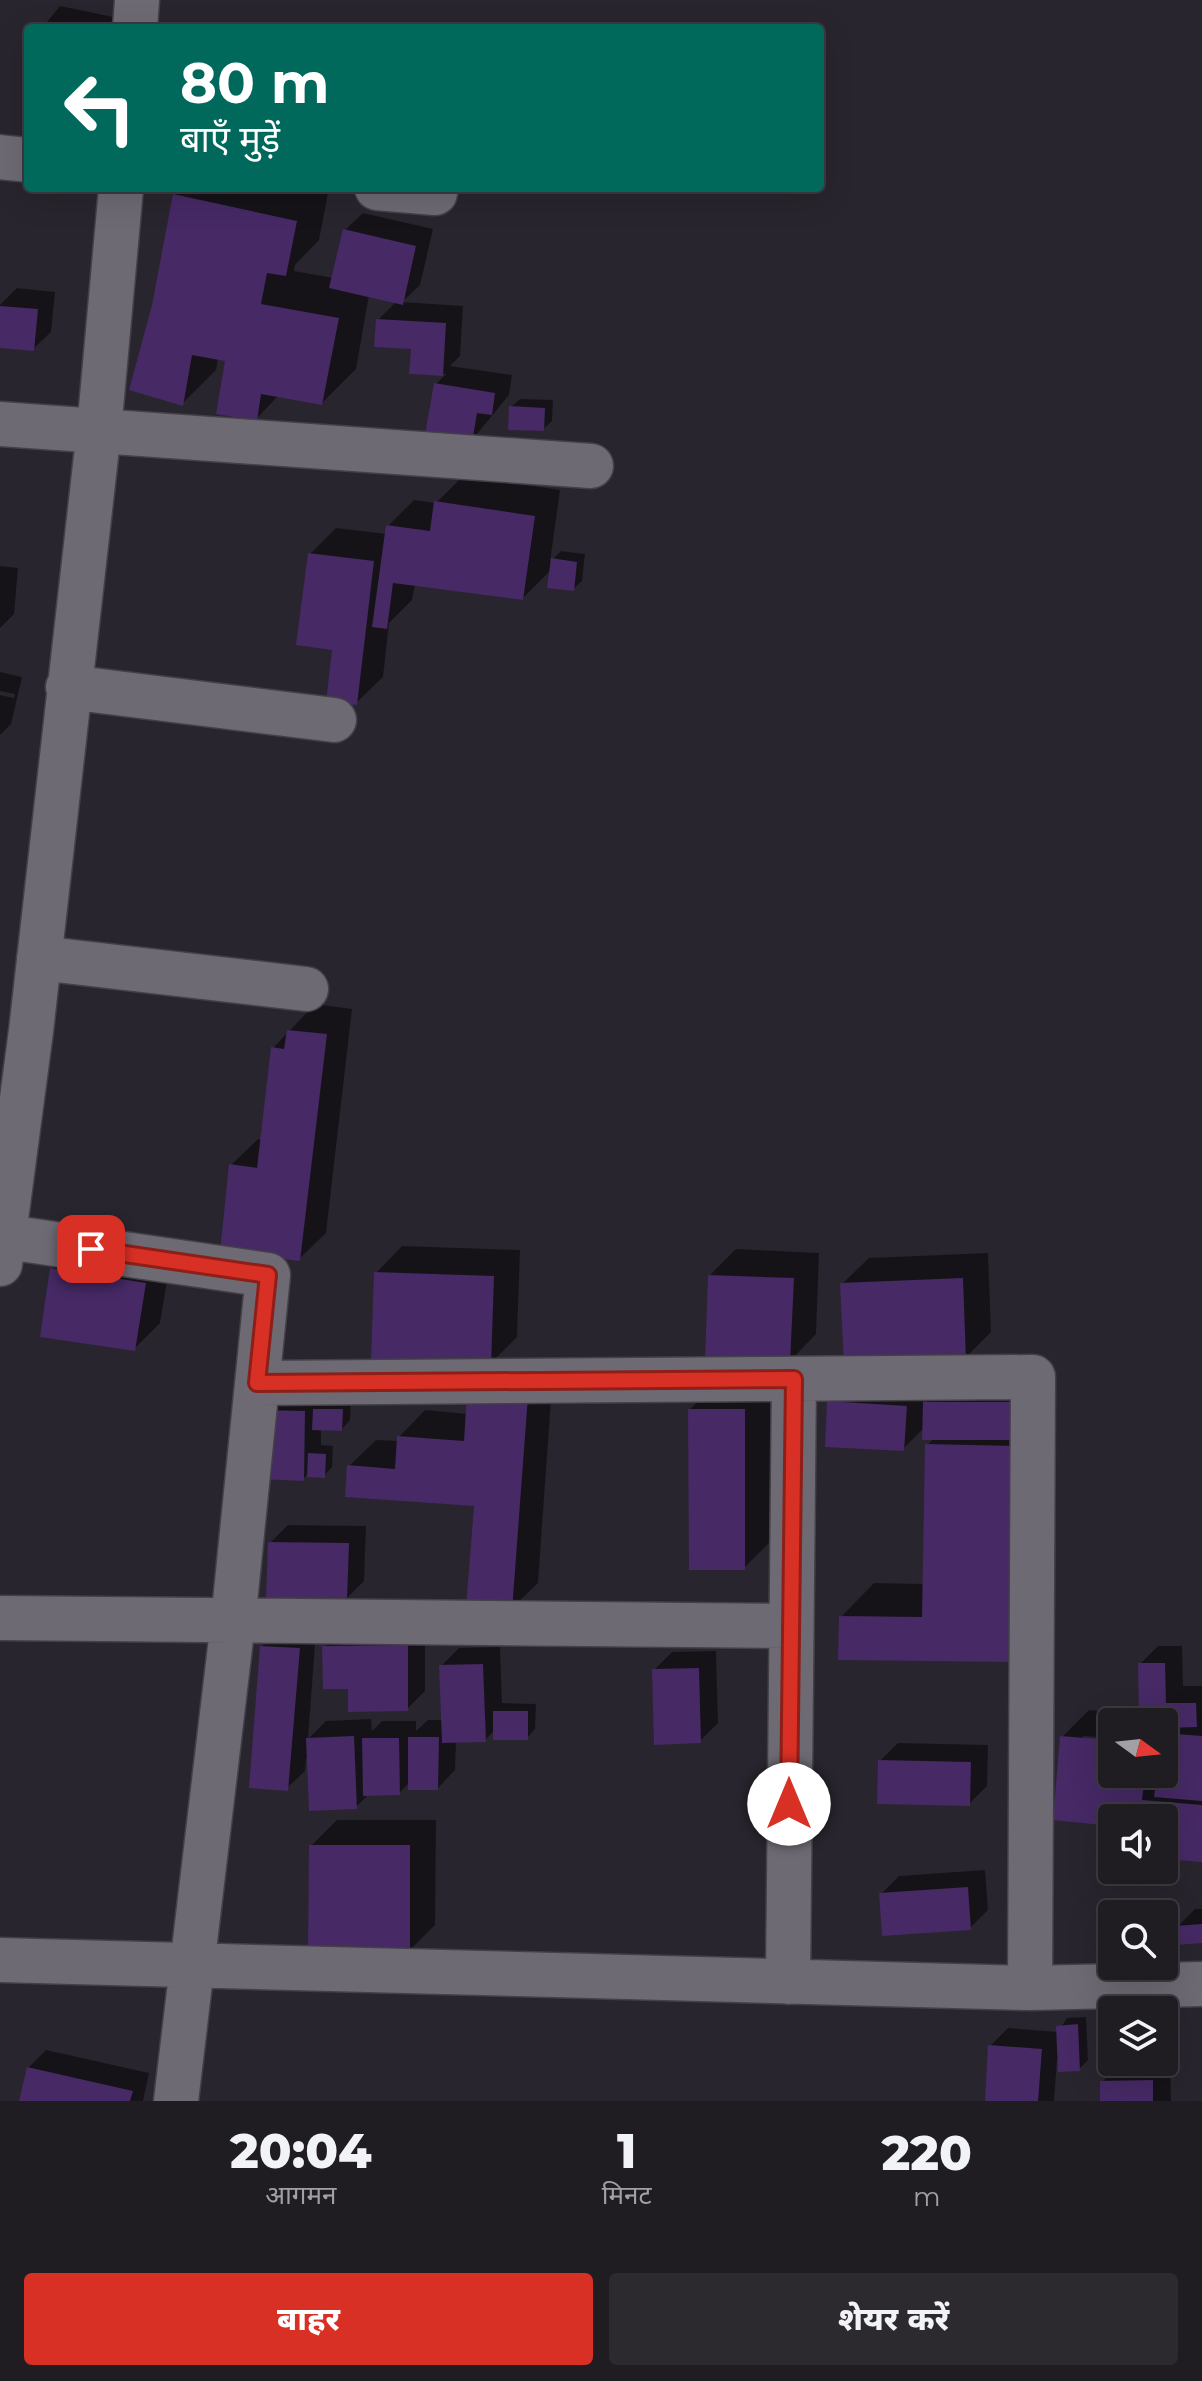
<!DOCTYPE html>
<html lang="hi">
<meta charset="utf-8">
<style>
:root{--surface:#1f1c22;--page:#2c292f;--text:#f1f3f6;--muted:#a1a1a5;--line:#3c3a40;--accent:#d93025}
body{margin:0;font-family:Montserrat,"Noto Sans Devanagari",sans-serif;background:var(--page);color:var(--text);height:100vh;display:flex;flex-direction:column;font-size:30px;white-space:nowrap}
*{box-sizing:border-box;margin:0}
p{font-size:26px;color:var(--muted)}
.icon{flex:none;width:44px;height:44px;fill:none;stroke:currentColor;stroke-width:2;stroke-linecap:round;stroke-linejoin:round}
.map{position:relative;height:2101px;overflow:hidden}
.details{display:flex;flex-direction:column;background:var(--surface);flex:1}
.details>*{flex:none}
.banner{position:absolute;left:24px;top:24px;width:800px;height:168px;border-radius:8px;box-shadow:0 8px 32px #0002,0 0 0 2px var(--line);background:#00695c;color:#fff;overflow:hidden}
.needle{width:52px;rotate:105deg}
.buttons{position:absolute;left:1098px;top:1708px;display:grid;gap:16px}
.buttons a{display:grid;place-items:center;width:80px;height:80px;border-radius:8px;background:var(--surface);box-shadow:0 8px 32px #0002,0 0 0 2px var(--line);font-size:40px}
.pin{position:absolute;display:grid;place-items:center;width:68px;height:68px;color:#fff;margin:-34px;border-radius:16px;box-shadow:0 4px 12px #0006}
.me{position:absolute;width:88px;margin:-44px;rotate:0deg;stroke-linejoin:round;filter:drop-shadow(0 0 6px #0008)}
.turn{display:flex;align-items:center;gap:28px;height:168px;padding:0 24px;font-size:36px}
.turn .icon{width:104px;height:104px;stroke-width:2.5}
.turn b{display:block;font-size:56px;line-height:68px}
.eta{display:flex;justify-content:space-evenly;align-items:center;height:136px;text-align:center}
.eta b{font-size:48px;font-weight:800;line-height:56px}
.primary-button{display:flex;gap:16px;margin-top:auto;padding:16px 24px}
.primary-button a{flex:1;height:92px;border-radius:8px;background:var(--accent);color:#fff;font-size:32px;font-weight:800;line-height:92px;text-align:center}
.primary-button a+a{background:var(--page);color:var(--text)}
.map>svg:first-child{display:block}
</style>
<div class="map">
<svg width="1202" height="2101" viewBox="0 0 1202 2101">
<rect width="100%" height="100%" fill="#29252e"/>
<path fill="#0007" fill-rule="evenodd" d="M60,6L128,20L127,28H42Z
M182,188H329L319,240L295,265L294,271L334,278L345,230L363,213L433,229L420,285L402,302L463,306L460,356L450,366L512,375L509,395L472,440L436,384L446,374L412,372L413,348L378,320L396,302L369,295L356,369L322,403L279,395L256,419L228,360L218,358L216,370L182,404L154,305L174,195Z
M17,288L55,292L51,332L33,349L0,346V305Z
M520,399L553,400L552,421L543,429L511,407Z
M463,476L560,490L550,562L561,551L585,554L582,581L573,589L552,569L523,598L415,584L412,600L389,623L383,677L356,703L335,648L310,554L336,528L387,534L388,526L414,500L436,503Z
M0,566L18,568L14,614L0,628Z
M0,672L22,677L11,724L0,735V695L14,698L15,694L0,691Z
M315,1004L352,1009L326,1233L299,1259L231,1165L258,1139L262,1140L273,1048Z
M79,1243L171,1257L160,1323L134,1349L52,1269Z
M402,1246L520,1250L517,1337L490,1364L376,1273Z
M736,1249L819,1253L816,1334L790,1361L710,1275Z
M988,1253L991,1332L965,1358L842,1284L869,1258Z
M553,1371L538,1583L511,1609L476,1504L349,1466L376,1440L398,1441L399,1437L425,1410L468,1414Z
M717,1383H770L771,1541L744,1568L690,1409Z
M847,1384L924,1389L923,1405L942,1385H1027L1048,1626L841,1617L874,1583L925,1584L927,1445L934,1438L924,1428L903,1449L829,1402Z
M280,1393L351,1401L350,1420L342,1429L321,1428V1445L333,1446L332,1467L324,1476L307,1475L303,1479L262,1411Z
M288,1525L366,1526L364,1581L346,1599L270,1543Z
M425,1628V1691L407,1709L351,1687L324,1647L342,1629Z
M280,1629L316,1631L308,1739L326,1721L371,1719L372,1731L382,1721H416V1731L428,1720H443L441,1666L459,1648L500,1647L502,1703L536,1704L535,1729L527,1738L495,1730L485,1740L456,1741L455,1770L438,1788L410,1782L399,1793L369,1794L356,1807L306,1758L305,1771L287,1788L262,1646Z
M1158,1646H1182L1183,1686H1202V1860L1164,1857V1818H1112V1824L1062,1737L1089,1710L1141,1715L1140,1664ZM1112,1722H1164V1774H1112V1742L1083,1740V1736L1112,1738Z
M716,1651L718,1723L700,1741L654,1670L672,1652Z
M898,1743L988,1745L987,1786L969,1804L880,1761Z
M337,1820H436L435,1925L409,1951L311,1846Z
M985,1870L988,1910L970,1928L881,1894L899,1876Z
M1195,1909H1202V1941L1177,1927Z
M1086,2017L1088,2060L1079,2069L1057,2060L1054,2101H987L990,2046L1008,2028L1058,2032L1067,2018Z
M46,2050L149,2073L143,2101H21L28,2068Z
M1170,2063L1171,2101H1102V2082L1120,2064Z"/>
<path fill="#462965" d="M173,194L297,221L286,276L267,273L261,304L339,318L322,405L261,394L257,421L216,414L225,361L192,355L183,406L129,390L152,305Z
M343,229L416,246L403,305L329,288Z
M0,306L38,309L34,351L0,348Z
M376,319L446,323L443,376L409,374L411,349L374,347Z
M434,383L495,393L492,415L477,413L472,443L425,435Z
M509,406L545,408L544,431L508,430Z
M434,501L535,516L523,600L393,583L387,629L372,627L386,525L430,531Z
M308,553L374,561L357,705L326,702L332,650L296,645Z
M551,558L577,562L574,591L547,588Z
M287,1030L327,1034L300,1261L220,1252L229,1164L257,1168L271,1047L284,1049Z
M50,1268L146,1283L135,1351L40,1337Z
M374,1272L494,1276L491,1366L371,1361Z
M708,1275L794,1278L790,1363L705,1360Z
M963,1278L966,1360L844,1365L840,1283Z
M467,1393L528,1396L512,1611L466,1608L474,1506L345,1497L347,1465L395,1469L397,1436L464,1441Z
M827,1401L907,1406L904,1451L825,1447Z
M923,1402H1010V1440H922Z
M313,1409H343L342,1431L312,1430Z
M688,1409H745V1570H689Z
M260,1410L305,1411L304,1481L259,1479Z
M925,1444L1017,1446L1015,1662L838,1660L839,1616L922,1617Z
M308,1453L326,1454L325,1478L307,1477Z
M268,1542L349,1543L347,1601L266,1599Z
M408,1645V1711L348,1712V1689H323L322,1646Z
M260,1646L300,1648L288,1791L249,1788Z
M1138,1663H1165L1166,1703H1196L1197,1727L1164,1728V1722H1139Z
M483,1664L486,1742L442,1743L439,1665Z
M699,1668L701,1743L654,1745L652,1669Z
M493,1711H528V1740H493Z
M1164,1733L1202,1736V1801L1154,1797L1157,1774H1164Z
M354,1736L357,1809L309,1811L306,1738Z
M1060,1736L1112,1740V1774H1145L1142,1800L1202,1805V1862L1164,1859V1818H1112V1826L1053,1820Z
M408,1737H439L438,1790H408Z
M362,1738H399L400,1795L363,1796Z
M878,1760L971,1762L970,1806L877,1804Z
M309,1845H410V1953L308,1952Z
M968,1887L971,1930L882,1936L879,1893Z
M1202,1924V1943L1176,1945L1175,1926Z
M1078,2024L1080,2071L1058,2072L1056,2026Z
M988,2045L1042,2049L1038,2101H985Z
M27,2067L133,2091L130,2101H19Z
M1153,2080V2101H1100V2081Z"/>
<g fill="none" stroke-linecap="round" stroke-linejoin="round">
<defs>
<path id="minor" d="M135,28L137,0
M0,157L28,160
M377,188L435,193
M0,424L591,466
M68,687L334,720
M39,958L306,989
M0,1236L268,1275L233,1622L176,2101
M0,1264L31,1031L99,430L121,188
M257,1383L1033,1377L1030,1988
M0,1618L789,1626
M0,1960L1030,1988L1202,1984
M788,1982L794,1379"/>
</defs>
<use href="#minor" stroke="#434048" stroke-width="47"/>
<use href="#minor" stroke="#6e6a74" stroke-width="44"/>
</g>
<g fill="none" stroke-linecap="round" stroke-linejoin="round">
<defs>
<path id="route" d="M91,1249L268,1275L257,1383L794,1379L789,1804"/>
</defs>
<use href="#route" stroke="#8d1f18" stroke-width="20"/>
<use href="#route" stroke="#d93025" stroke-width="14"/>
</g>
</svg>
<div class="buttons">
<a><svg class="needle" viewBox="-14 -14 28 28"><path d="M0-13l5 13h-10z" fill="#e53935"/><path d="M0 13l5-13h-10z" fill="#a1a1a5"/></svg></a>
<a><svg class="icon" aria-label="sound" viewBox="0 0 24 24"><path d="M4 9h4l5-4v14l-5-4H4zM17 9q2 3 0 6"/></svg></a>
<a><svg class="icon" aria-label="search" viewBox="0 0 24 24"><circle cx="10" cy="10" r="6"/><path d="M15 15l6 6"/></svg></a>
<a><svg class="icon" aria-label="layers" viewBox="0 0 24 24"><path d="M12 4l9 5-9 5-9-5zM3 14l9 5 9-5"/></svg></a>
</div>
<div class="pin" style="left:91px;top:1249px;background:#d93025"><svg class="icon" aria-label="arrive" viewBox="0 0 24 24"><path d="M6 21V4h12l-3 4 3 4H6"/></svg></div>
<svg class="me" style="left:789px;top:1804px" viewBox="-20 -20 40 40"><circle r="19" fill="#fff"/><path d="M0-13L10 11 0 6-10 11z" fill="#d93025"/></svg>
<div class="banner">
<div class="turn"><svg class="icon" aria-label="left" viewBox="0 0 24 24"><path d="M17 20v-9H6M10 6l-5 5 5 5"/></svg><div><b>80 m</b>बाएँ मुड़ें</div></div>
</div>
</div>
<section class="details">
<div class="eta">
<div><b>20:04</b><p>आगमन</p></div>
<div><b>1</b><p>मिनट</p></div>
<div><b>220</b><p>m</p></div>
</div>
<div class="primary-button"><a>बाहर</a><a>शेयर करें</a></div>
</section>
